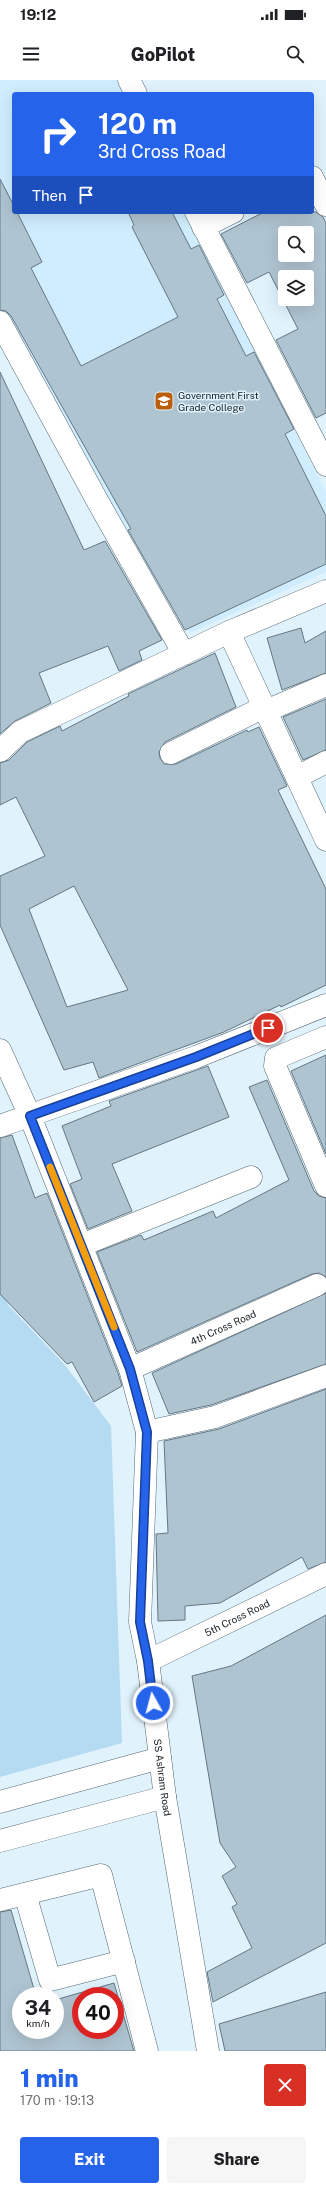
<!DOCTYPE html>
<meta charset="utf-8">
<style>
:root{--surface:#fff;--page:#f6f6f6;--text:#202124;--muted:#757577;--accent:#2563eb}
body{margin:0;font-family:"Public Sans",sans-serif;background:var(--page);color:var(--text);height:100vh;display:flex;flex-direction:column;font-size:15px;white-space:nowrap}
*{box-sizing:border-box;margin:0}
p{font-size:13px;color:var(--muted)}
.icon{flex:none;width:22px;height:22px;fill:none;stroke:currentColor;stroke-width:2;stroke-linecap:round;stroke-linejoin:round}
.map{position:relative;height:1971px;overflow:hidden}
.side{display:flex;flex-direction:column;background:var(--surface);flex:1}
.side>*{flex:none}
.guide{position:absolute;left:12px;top:12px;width:302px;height:122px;border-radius:4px;box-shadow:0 4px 16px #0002;background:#2563eb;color:#fff;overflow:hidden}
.fabs{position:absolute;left:278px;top:146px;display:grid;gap:8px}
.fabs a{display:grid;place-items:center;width:36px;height:36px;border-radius:4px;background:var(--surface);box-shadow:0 4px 16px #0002;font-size:20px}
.speed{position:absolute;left:12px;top:1907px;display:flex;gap:8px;font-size:20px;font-weight:700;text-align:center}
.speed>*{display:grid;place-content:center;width:52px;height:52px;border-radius:50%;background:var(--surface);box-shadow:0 4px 16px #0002;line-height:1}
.speed small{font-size:10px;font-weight:400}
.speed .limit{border:6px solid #d22;background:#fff;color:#111}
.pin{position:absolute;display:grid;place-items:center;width:34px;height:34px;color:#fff;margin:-17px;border:2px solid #fff;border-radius:50%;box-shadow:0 1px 4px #0007}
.me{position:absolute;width:44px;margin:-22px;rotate:353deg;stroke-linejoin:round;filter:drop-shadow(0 0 3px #0008)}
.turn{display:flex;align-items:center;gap:14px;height:84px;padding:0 20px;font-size:18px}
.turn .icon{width:52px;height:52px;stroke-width:2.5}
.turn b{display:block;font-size:28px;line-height:34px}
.then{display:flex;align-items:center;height:38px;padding:0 20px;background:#0003;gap:8px;font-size:15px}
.round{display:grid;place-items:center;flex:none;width:42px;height:42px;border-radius:4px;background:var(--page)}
.headline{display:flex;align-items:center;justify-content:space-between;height:68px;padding:0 20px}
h1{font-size:24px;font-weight:800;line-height:30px;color:var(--accent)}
.action{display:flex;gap:8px;margin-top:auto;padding:8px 20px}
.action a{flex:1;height:46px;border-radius:4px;background:var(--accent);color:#fff;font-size:16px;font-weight:800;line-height:46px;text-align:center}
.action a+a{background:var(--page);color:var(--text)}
.status{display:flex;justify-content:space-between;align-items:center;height:28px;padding:0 20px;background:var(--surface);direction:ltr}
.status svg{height:11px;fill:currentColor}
header{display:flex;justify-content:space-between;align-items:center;height:52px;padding:0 20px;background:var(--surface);font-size:18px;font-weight:800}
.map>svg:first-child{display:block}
</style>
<div class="status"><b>19:12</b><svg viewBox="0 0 49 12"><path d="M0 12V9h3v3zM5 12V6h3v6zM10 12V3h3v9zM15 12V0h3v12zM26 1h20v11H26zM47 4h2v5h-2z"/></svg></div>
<header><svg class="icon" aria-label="menu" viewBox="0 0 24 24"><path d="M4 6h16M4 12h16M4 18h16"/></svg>GoPilot<svg class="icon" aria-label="search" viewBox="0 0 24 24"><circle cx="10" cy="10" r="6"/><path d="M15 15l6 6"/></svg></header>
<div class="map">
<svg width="326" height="1971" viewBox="0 0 326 1971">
<rect width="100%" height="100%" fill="#e0f2fc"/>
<path fill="#cfedfe" d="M0,0H118L125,14H14V132H184L326,412V492L190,553L102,424L0,231Z"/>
<path fill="#b4dbf1" d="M0,1201L8,1225L65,1285L111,1346L122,1663L0,1697Z"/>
<path fill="#afc4d1" stroke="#647783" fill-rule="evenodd" d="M0,99L14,126V132H17L42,182L31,188L81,286L178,237L132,147L134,145L128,132H172L191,169L199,165L224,215L217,219L246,276L254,272L294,349L285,354L326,436V484L185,550L128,450L131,449L11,236L6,231L0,230Z
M264,132H316L323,137L326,143V333L316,338L276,260L298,249L269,192L247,203L221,154ZM285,153H307V175H285ZM285,197H307V219H285Z
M0,292L84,470L105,461L162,560L139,571L142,580L119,591L108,566L39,593L51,623L15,641L0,654Z
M301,548L305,563L326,551V593L282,610L267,558Z
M215,573L236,627L165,662L159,672L160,678L164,684H176L247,650L248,652L259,647L287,706L278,710L326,809V905L281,927L280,925L224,952L99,998L93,982L64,990L0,845V796L45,776L16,717L0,725V683L9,680L27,662L60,646L62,651L129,616L128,614ZM74,806L128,910L67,927L29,829Z
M326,619V670L303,680L283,637Z
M326,975V1074L291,991Z
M208,986L229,1037L112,1084L132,1131L88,1149L70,1104L82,1099L62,1046L111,1026L109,1021Z
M267,1000L314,1111L319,1116L326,1118V1197L319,1193L312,1194L137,1272L97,1172L141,1155L144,1160L213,1131L216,1138L289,1100L249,1007Z
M12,1055L35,1118L47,1113L118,1293L122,1306L94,1322L72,1282L67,1284L0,1214V1058Z
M326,1213V1284L211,1325L169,1334L152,1293Z
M326,1309V1482L308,1489L302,1477L220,1523L185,1526V1540L158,1541L156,1454L168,1453L164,1361L219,1349Z
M326,1535V1863L213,1922L207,1892L252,1868L232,1827L237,1824L222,1796L236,1787L220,1763L192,1596L231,1586Z
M11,1830L36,1916H21V1950H55V1920L114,1903L134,1971H0V1832ZM81,1916H115V1950H81Z
M326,1912V1971H225L219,1944Z"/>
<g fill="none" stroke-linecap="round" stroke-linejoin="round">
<defs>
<g id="minor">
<path d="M129,0L136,14"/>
<path d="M312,97L326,125"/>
<path d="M196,132L326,385"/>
<path d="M203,147L233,132"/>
<path d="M0,242L98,422L184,574"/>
<path d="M229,552L326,760"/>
<path d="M266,631L326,605"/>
<path d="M0,671L20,652L229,552L326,511"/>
<path d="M171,673L264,627"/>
<path d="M297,697L326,682"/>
<path d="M326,957L276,978L275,986L326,1106"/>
<path id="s1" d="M0,970L30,1036L130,1289L147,1352L140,1542L148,1581L165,1717L208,1971"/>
<path d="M0,1046L196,977L326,925"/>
<path d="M82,1165L251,1097"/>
<path id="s2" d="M130,1289L317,1205"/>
<path d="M147,1352L215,1337L326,1296"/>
<path id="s3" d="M148,1581L326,1494"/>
<path d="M0,1722L160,1678"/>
<path d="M0,1761L165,1717"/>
<path d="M25,1814L50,1900L124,1881"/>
<path d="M0,1820L101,1795L147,1971"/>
</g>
</defs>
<use href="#minor" stroke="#566974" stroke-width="23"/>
<use href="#minor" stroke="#fff" stroke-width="22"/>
</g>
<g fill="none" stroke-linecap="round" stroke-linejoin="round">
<defs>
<path id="route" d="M153,1623L148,1581L140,1542L147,1352L130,1289L30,1036L196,977L268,948"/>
</defs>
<use href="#route" stroke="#184099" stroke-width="10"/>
<use href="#route" stroke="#2563eb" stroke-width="7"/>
<path stroke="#f59e0b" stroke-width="7" d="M50,1087L114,1247"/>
</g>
<defs>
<symbol id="university-square" viewBox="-11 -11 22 22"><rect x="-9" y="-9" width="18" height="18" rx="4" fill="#bb5f0a" stroke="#e0f2fc"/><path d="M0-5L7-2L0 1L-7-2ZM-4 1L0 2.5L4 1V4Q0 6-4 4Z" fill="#fff"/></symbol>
</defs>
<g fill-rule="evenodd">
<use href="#university-square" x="153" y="310" width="22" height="22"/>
</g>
<g text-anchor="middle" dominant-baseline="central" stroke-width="3" stroke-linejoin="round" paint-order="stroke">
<g font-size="10" fill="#161e23" stroke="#e0f2fc" text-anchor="start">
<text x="178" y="315">Government First<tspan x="178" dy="12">Grade College</tspan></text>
</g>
<g font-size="10" fill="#161e23" stroke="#e0f2fc">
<text stroke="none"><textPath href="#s2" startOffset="102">4th Cross Road</textPath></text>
<text stroke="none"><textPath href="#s3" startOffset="99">5th Cross Road</textPath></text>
<text stroke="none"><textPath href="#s1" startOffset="757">SS Ashram Road</textPath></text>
</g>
</g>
</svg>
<div class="fabs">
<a><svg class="icon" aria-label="search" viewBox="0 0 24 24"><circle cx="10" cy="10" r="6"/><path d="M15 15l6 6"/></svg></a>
<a><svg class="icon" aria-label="layers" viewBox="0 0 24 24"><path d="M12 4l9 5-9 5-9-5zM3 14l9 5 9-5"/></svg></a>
</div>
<div class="speed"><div>34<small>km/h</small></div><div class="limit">40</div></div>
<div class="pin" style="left:268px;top:948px;background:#d93025"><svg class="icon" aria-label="arrive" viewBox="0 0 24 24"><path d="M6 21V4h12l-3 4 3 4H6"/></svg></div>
<svg class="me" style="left:153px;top:1623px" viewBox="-20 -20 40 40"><circle r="17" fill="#2563eb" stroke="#fff" stroke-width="3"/><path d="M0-11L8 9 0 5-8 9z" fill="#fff"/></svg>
<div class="guide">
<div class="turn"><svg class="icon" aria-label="right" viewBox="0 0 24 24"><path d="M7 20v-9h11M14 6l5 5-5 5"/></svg><div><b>120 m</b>3rd Cross Road</div></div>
<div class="then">Then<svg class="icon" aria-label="arrive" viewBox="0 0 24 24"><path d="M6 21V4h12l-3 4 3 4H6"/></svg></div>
</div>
</div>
<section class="side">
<div class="headline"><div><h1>1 min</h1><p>170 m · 19:13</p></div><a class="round" style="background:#d93025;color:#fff"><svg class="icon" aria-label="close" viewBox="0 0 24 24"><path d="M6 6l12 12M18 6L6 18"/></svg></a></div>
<div class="action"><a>Exit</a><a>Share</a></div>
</section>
